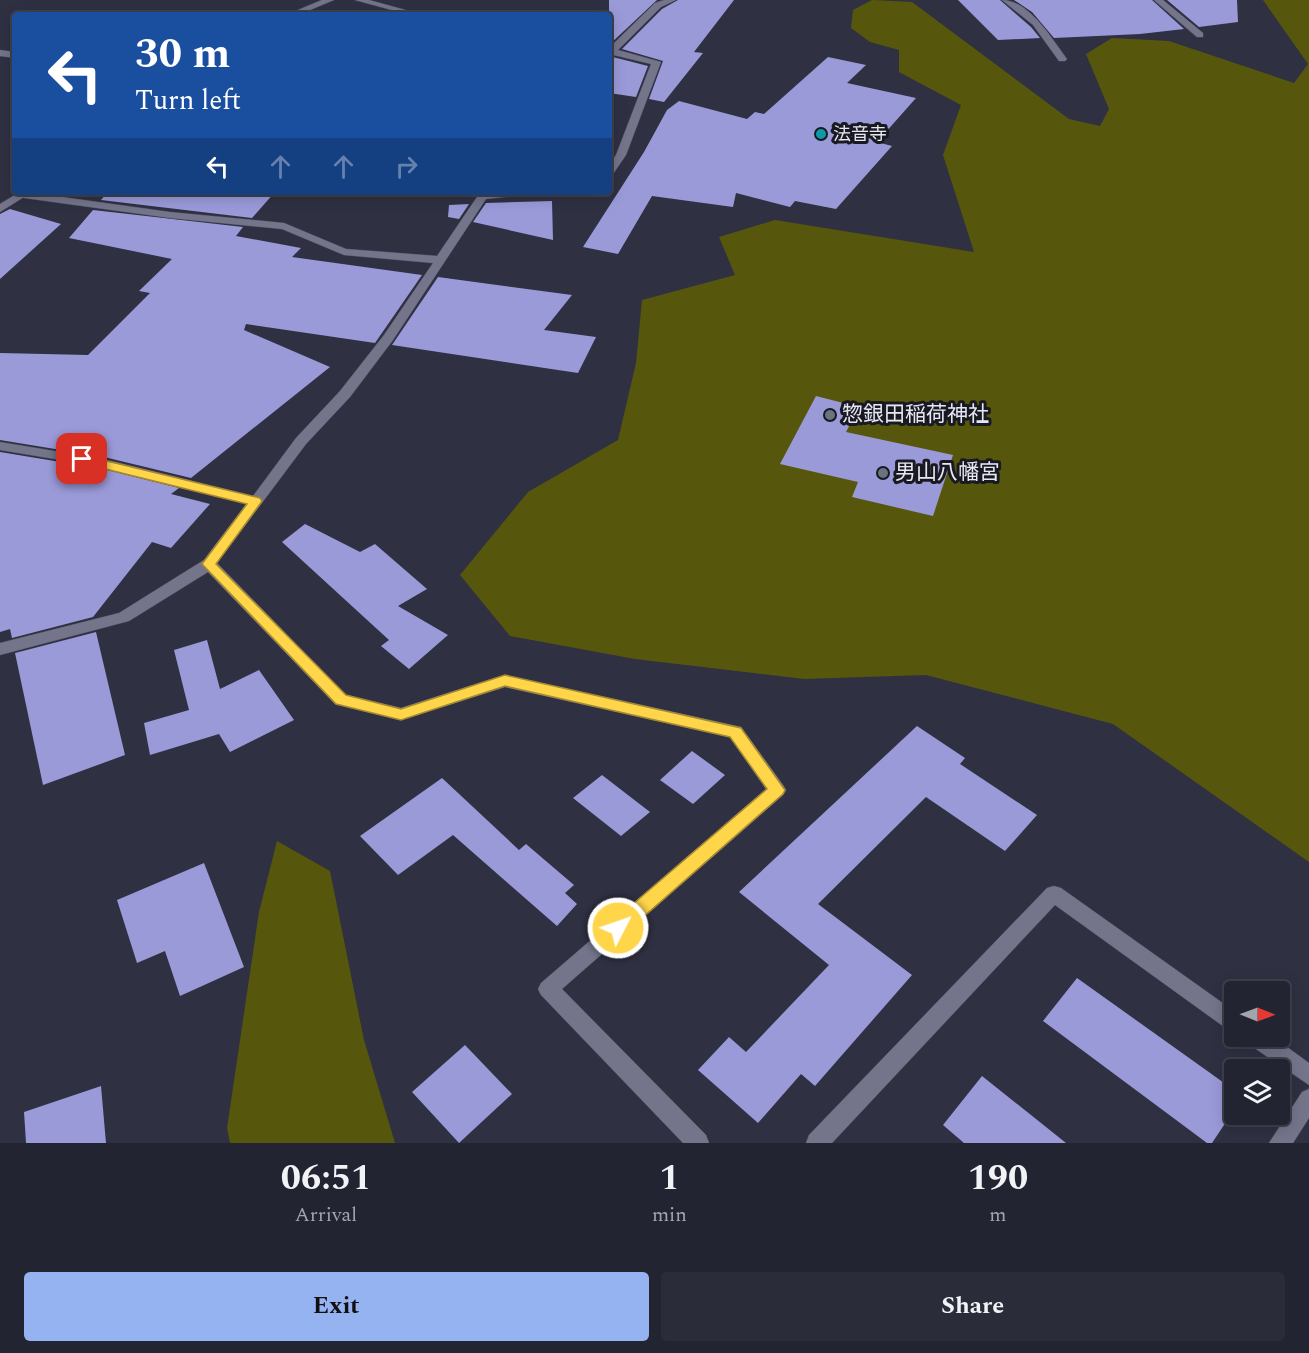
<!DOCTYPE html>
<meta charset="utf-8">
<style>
:root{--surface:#232432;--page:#2b2c3a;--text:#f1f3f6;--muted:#a3a4ac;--line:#40414d;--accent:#95b2f1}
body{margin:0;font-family:Spectral,"Noto Sans JP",serif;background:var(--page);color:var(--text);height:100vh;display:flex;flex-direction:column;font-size:22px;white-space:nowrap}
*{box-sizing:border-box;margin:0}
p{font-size:20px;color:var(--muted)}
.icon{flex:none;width:33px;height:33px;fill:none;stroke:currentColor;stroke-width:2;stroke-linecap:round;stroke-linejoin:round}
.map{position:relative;height:1143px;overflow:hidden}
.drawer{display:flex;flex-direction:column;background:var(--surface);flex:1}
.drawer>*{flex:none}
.banner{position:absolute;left:12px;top:12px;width:600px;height:183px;border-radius:6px;box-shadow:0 3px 15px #0003,0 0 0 2px var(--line);background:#1a4fa0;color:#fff;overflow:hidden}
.needle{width:39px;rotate:91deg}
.tools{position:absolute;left:1224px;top:981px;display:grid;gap:12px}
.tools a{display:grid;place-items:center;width:66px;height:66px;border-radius:6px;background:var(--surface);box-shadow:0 3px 15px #0003,0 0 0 2px var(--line);font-size:30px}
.pin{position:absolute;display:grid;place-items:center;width:51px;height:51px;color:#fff;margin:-26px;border-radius:12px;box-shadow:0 3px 9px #0006}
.me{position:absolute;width:66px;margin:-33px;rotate:49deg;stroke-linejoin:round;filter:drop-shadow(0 0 4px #0008)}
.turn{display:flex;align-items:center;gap:21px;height:126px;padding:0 24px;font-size:27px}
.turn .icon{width:78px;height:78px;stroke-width:2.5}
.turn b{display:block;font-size:42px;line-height:51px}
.lanes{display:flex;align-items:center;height:57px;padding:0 24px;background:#0003;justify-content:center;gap:30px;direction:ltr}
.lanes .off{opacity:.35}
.eta{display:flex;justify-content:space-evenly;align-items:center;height:102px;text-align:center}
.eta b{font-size:36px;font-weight:700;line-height:42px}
.action{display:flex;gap:12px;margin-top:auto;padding:12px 24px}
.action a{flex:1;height:69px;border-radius:6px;background:var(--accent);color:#111;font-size:24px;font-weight:700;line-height:69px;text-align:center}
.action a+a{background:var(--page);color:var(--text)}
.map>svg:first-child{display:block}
</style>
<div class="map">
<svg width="1309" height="1143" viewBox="0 0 1309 1143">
<rect width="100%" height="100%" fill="#2f3042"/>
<path fill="#56570d" d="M872,0L912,2L1069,119L1100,126L1109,109L1086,54L1112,38L1169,41L1294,83L1308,64L1263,0H1309V862L1113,724L926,675L804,679L635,659L510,636L460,575L528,492L618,440L636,363L642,300L735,275L719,237L775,220L974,252L943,155L961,105L899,72V50L870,42L851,28L853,10Z
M277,841L330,871L364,1040L395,1143H230L227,1128L259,912Z"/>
<path fill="#9a9ad9" d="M609,0H657L609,45Z
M678,0H734L694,52L703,53L664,102L649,99L663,61L622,49L662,9Z
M958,0H1000L1031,27L1040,38L998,40Z
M1014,0H1152L1184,29L1140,34L1054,38L1032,12Z
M1167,0H1237L1238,22L1199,27Z
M609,56L648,66L636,97L609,93Z
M828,57L866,65L847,83L916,98L877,142L892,146L836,209L795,201L790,207L736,193L733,207L652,196L618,254L583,247L644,152L667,110L679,101L747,119L755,112L764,114Z
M108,192H275L252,218L101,200Z
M552,201L553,240L473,222L486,203Z
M469,204L459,219L448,217L449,205Z
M10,209L61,224L0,279V214Z
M93,210L243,227L236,236L301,248L292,257L422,275L375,343L246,324L244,330L330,367L191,478L104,457L0,440V353L88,355L150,293L139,291L172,259L69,238Z
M438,277L572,295L544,330L596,337L578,373L392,345Z
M816,396L859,407L846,432L953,455L933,516L852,497L858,482L780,464Z
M0,452L103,469L179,488L171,494L210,504L171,548L152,542L93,617L12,638L10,629L0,632Z
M305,524L360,552L375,544L427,589L398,606L448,635L409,669L381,646L389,640L282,542Z
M96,632L125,755L43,785L15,653Z
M207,640L220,689L259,670L294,720L230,752L219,734L150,755L144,723L189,710L174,650Z
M917,726L965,758L960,764L1037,815L1005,851L926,797L818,904L912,975L815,1086L801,1074L758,1123L698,1070L729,1037L746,1052L829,965L739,892Z
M692,751L725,775L693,804L660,780Z
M602,775L650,812L621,836L573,798Z
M442,778L519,850L526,844L574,885L565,893L577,904L557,926L453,835L398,875L360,836Z
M204,863L244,967L180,996L165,951L137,963L117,900Z
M1077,978L1234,1090V1110L1212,1143H1207L1043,1021Z
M465,1045L512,1094L459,1143L412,1092Z
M982,1076L1066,1143H964L943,1125Z
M101,1086L106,1143H26L24,1112Z"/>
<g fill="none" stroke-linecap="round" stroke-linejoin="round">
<defs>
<path id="minor" d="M355,0H369L424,15H410Z
M664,0H676L661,7L618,50L661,62L626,155L613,174L609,175V165L616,155L651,64L609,54V48L655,3Z
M1002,0C1029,0 1052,39 1067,59L1065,61H1059L1033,25Z
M1154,0H1163L1203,33V37H1197Z
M0,50L15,52V58L0,56Z
M26,192L170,212L284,223L346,249L437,256L479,194L527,192L522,195L486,199L393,340L350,397L306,444L217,563L346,695L401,708L505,675L741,727L783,785L786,790L783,795L562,989L706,1135L709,1143H683L541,995L538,989L541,983L766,789L730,737L505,687L401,720L335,704L208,572L129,621L0,655V643L119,613L204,560L247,503L103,467L0,450V442L103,459L253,496L296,438L340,391L384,335L433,263L344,255L282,229L170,218L24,198L19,195Z
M1054,886L1061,888L1234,1011V1031L1227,1029L1055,905L832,1143H806L809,1135L1047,888Z
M1244,1036H1272L1309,1063V1085L1247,1043Z
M1309,1089V1118L1293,1143H1269L1302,1092Z"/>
<path id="secondary" d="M322,0H334L298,15H286Z
M20,192H32L0,212V204Z"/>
</defs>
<use href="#minor" stroke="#4e4d5e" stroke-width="1"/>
<use href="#secondary" stroke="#4e4d5e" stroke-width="1"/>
<use href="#minor" fill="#74758b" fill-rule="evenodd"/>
<use href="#secondary" fill="#74758b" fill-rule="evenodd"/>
</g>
<path fill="#ffd54a" stroke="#a68a30" stroke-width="1.5" d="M82,455L260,498L262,501L260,504L216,564L346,695L401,709L505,675L741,728L785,790L783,794L625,933L618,936L612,933L610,928L612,922L767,789L730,737L505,686L401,720L336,704L202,564L247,504L77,462L75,459Z"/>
<circle fill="#0f9aa8" stroke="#181921" stroke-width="2" cx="821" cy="134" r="6"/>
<g fill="#6b7280" stroke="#181921" stroke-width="2">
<circle cx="830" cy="415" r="6"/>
<circle cx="883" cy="473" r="6"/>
</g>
<g text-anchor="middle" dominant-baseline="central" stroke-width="6" stroke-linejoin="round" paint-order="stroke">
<g font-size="18" fill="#e6e7f3" stroke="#181921" text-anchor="start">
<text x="833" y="134">法音寺</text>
</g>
<g font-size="21" fill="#e6e7f3" stroke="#181921" text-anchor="start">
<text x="842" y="415">惣銀田稲荷神社</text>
<text x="895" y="473">男山八幡宮</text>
</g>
</g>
</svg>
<div class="tools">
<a><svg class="needle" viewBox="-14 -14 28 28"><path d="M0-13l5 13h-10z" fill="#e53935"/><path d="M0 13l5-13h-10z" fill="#a3a4ac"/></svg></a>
<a><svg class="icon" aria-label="layers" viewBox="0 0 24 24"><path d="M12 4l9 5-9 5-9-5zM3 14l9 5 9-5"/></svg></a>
</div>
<div class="pin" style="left:82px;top:459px;background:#d93025"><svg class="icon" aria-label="arrive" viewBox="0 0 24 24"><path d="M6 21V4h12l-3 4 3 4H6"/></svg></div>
<svg class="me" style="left:618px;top:928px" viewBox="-20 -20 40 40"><circle r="17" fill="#ffd54a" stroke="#fff" stroke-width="3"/><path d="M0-11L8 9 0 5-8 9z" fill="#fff"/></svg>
<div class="banner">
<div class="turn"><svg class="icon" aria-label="left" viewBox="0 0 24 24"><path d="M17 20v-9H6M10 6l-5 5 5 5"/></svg><div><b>30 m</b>Turn left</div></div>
<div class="lanes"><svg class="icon" aria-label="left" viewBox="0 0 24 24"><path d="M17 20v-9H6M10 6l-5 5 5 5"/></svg><svg class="icon off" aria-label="ahead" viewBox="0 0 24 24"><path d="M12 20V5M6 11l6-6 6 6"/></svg><svg class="icon off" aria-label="ahead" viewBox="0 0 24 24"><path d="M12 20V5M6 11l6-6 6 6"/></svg><svg class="icon off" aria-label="right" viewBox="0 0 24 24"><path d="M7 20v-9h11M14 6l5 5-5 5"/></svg></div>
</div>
</div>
<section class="drawer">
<div class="eta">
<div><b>06:51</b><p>Arrival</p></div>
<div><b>1</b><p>min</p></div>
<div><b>190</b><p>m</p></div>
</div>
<div class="action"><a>Exit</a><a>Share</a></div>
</section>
